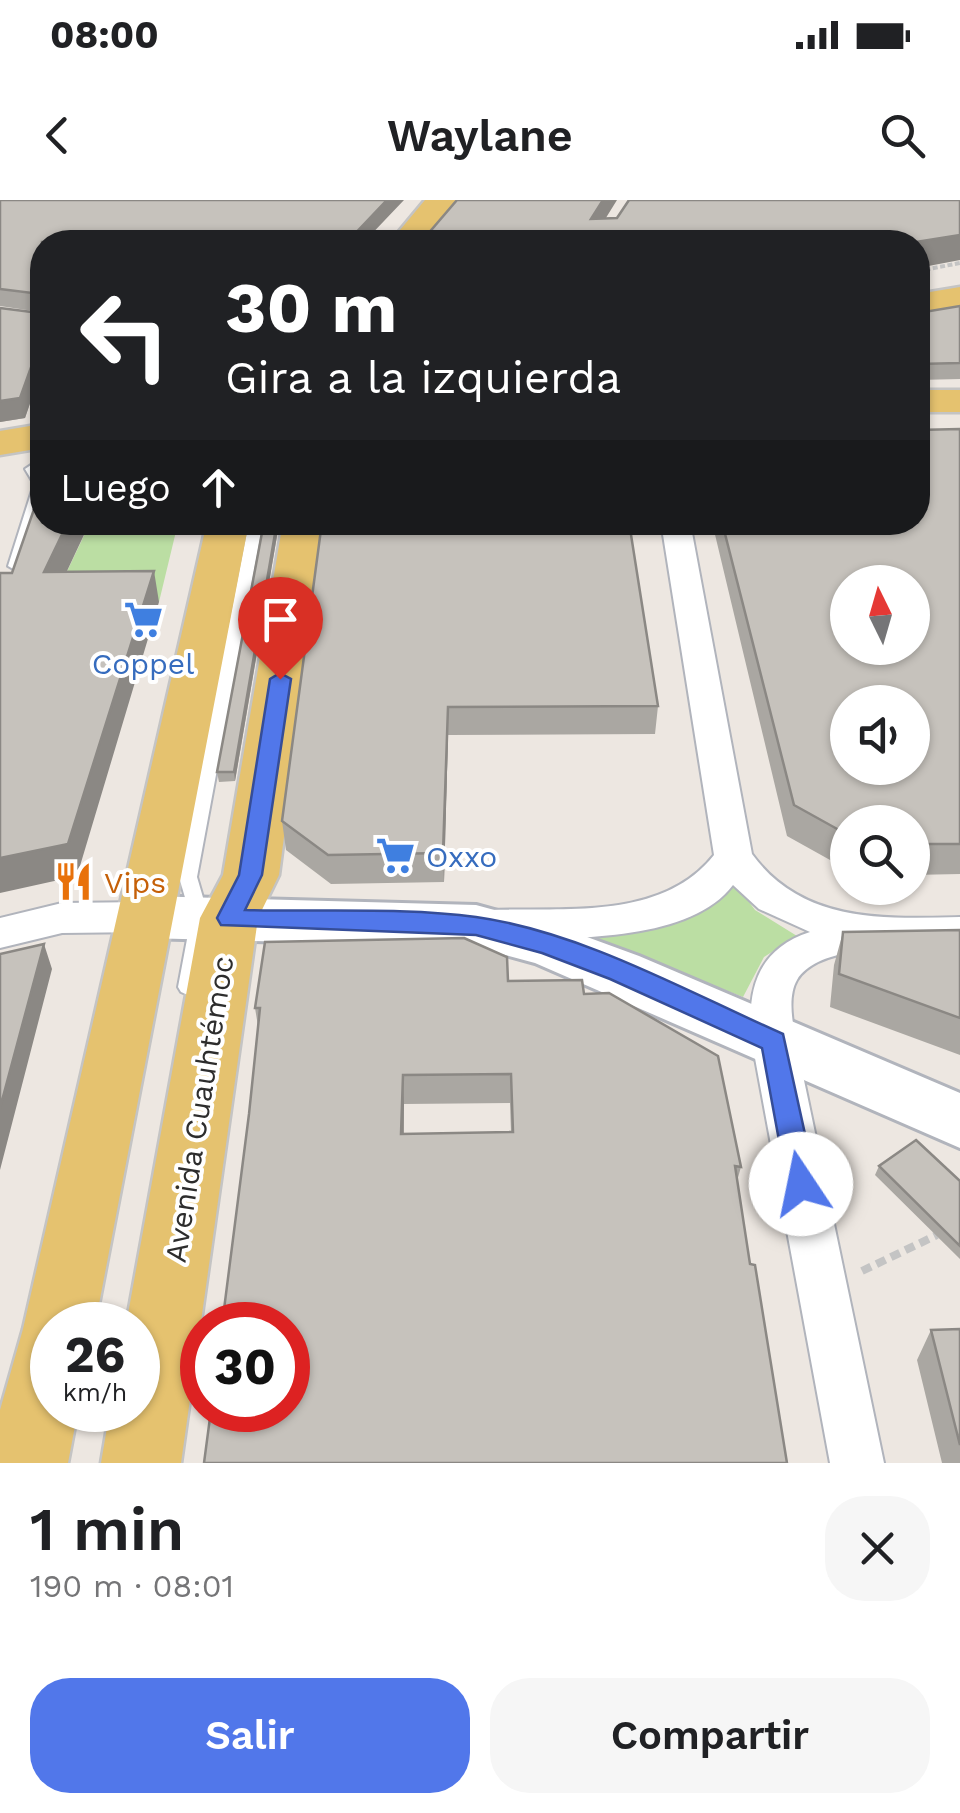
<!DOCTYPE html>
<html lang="es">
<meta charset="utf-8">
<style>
:root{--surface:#fff;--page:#f6f6f6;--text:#202124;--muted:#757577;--accent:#5177ea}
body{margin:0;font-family:"Work Sans",sans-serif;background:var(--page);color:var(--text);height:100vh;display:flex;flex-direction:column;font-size:38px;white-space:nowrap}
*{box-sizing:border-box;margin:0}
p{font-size:32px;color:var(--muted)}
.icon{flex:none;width:55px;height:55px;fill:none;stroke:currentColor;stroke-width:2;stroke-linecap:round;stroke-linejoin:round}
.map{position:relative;height:1263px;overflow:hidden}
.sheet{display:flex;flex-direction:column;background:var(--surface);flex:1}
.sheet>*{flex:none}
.top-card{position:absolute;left:30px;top:30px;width:900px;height:305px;border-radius:40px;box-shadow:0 2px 8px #0004;background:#202124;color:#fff;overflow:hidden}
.needle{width:65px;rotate:355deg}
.buttons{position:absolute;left:830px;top:365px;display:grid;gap:20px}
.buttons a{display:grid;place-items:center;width:100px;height:100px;border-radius:50%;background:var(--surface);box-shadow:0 2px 8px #0004;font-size:50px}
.speed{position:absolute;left:30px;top:1102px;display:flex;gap:20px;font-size:50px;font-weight:700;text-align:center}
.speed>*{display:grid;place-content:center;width:130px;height:130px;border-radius:50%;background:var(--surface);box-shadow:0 2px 8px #0004;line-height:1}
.speed small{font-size:25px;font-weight:400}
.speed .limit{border:15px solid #d22;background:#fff;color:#111}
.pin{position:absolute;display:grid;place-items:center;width:85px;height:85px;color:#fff;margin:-102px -42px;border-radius:50% 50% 50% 0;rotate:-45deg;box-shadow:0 0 10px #0007}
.pin .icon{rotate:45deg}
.me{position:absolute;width:110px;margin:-55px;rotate:349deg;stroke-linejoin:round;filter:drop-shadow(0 0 8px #0008)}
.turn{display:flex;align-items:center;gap:35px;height:210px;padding:0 30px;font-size:45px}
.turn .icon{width:130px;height:130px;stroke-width:2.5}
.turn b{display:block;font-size:70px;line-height:85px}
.then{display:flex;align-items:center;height:95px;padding:0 30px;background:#0003;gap:20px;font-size:38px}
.round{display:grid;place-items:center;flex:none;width:105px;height:105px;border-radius:40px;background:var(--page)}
.headline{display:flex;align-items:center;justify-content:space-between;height:170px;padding:0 30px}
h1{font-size:60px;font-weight:600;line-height:75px}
.action{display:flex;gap:20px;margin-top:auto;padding:20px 30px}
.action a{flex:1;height:115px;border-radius:40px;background:var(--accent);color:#fff;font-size:40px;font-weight:600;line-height:115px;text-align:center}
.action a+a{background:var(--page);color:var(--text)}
.status{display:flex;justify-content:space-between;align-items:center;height:70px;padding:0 50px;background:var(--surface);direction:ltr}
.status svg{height:28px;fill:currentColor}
header{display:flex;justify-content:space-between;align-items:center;height:130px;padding:0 30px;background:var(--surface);font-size:45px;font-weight:600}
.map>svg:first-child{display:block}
</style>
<div class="status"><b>08:00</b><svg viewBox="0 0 49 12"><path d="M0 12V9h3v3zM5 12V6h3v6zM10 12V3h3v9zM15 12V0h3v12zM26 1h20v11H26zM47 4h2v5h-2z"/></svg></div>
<header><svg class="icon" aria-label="back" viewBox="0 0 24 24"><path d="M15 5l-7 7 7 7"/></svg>Waylane<svg class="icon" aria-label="search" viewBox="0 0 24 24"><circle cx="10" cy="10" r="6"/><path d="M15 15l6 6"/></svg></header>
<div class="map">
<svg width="960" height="1263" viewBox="0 0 960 1263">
<rect width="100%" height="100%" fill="#ede7e1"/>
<path fill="#bbdea3" d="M90,323H178L159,402L52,403Z
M735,683L755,710L797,736L764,757L743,797L589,737C658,726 681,736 735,683Z"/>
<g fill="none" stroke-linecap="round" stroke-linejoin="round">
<defs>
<path id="lane" d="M31,265L36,266C54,294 31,337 22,366L15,370L8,366L34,284L25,269Z
M249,322H263L197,677L209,718L198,787L195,792L188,795L181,792L178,787L191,718L179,677Z"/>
<path id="street" d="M661,322H690L752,654C802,723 884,719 960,717V747C920,748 820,741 797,780C787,797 793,824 796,842L884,1263H830L752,842C746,791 757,749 810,732L759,709L733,685C687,746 557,737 489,740L475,736L469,725L475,714L489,710C564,707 662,721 714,655Z
M146,702L160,707L166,717L160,727L146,732L62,733L0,748V718L62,703Z"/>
<path id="secondary" d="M146,696L476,705L568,730L639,756L960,893V948L535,763L476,747L146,738L126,732L118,717L126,702Z"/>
<path id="primary" d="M425,0H456L421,42H390Z
M960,87V107L918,114V94Z
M918,190H960V212H918Z
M42,224V248L0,255V231Z
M207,322H249L95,1125H52V1210H78L68,1263H0V1210L23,1129Z
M283,322H325L279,675L258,718L181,1263H101L110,1210H138V1125H126L200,718L223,675Z"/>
</defs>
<use href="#lane" stroke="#b1b4bc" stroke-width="4"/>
<use href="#street" stroke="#b1b4bc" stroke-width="4"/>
<use href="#secondary" stroke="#b1b4bc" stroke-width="6"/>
<use href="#primary" stroke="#c4c4c4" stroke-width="5"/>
<path stroke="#c4c4c4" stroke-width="4" stroke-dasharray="5 2.5" stroke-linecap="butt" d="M918,71L960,63"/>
<path stroke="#c4c4c4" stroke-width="8" stroke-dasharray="10 6" stroke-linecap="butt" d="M862,1071L937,1035"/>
<use href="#lane" fill="#fff" fill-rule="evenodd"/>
<use href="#street" fill="#fff" fill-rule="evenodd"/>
<use href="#secondary" fill="#fff" fill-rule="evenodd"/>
<use href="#primary" fill="#e5c26f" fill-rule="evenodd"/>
</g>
<path fill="#aaa7a2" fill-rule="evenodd" d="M0,0L42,42V168L25,218L0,222V108L40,113V112L0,106Z
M960,106V179L918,180V113Z
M960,229V674L912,675V622H848V670L787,636L712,322H918Z
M322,322L658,506L655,534L448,535L444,682L331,684L286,650L282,621Z
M278,330L235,581L219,582L217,572Z
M960,730V855L830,807L834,765L843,732Z
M508,781L584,794L741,967L737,981L750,1064L787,1263L249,914L258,826L255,808ZM510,903L511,932L404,934V904Z
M879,966L960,981V1059L875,975Z
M960,1129V1263H942L917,1160L931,1130Z"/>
<path fill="#8b8884" d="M387,0H404L364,42H347Z
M603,0H617L591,42V19Z
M960,35V60L918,68V42Z
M42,137V168L25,218L0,222V201Z
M68,322H90L52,403L44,372Z
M277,322L278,330L235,581L234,572Z
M154,371L159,402L77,676L0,693V658Z
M448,507V535L444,682L443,653Z
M44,744L52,769L0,970V908Z
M403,875L404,904L403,962L401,934Z"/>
<path fill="#c6c2bc" stroke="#8b8884" stroke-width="2.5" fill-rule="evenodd" d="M0,0H387L347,42H42V137L20,198L0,201V108L40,113L41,94L0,89Z
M457,0H603L591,19L617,18L629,0H960V35L916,42H421Z
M960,106V163L918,164V113Z
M960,229V644H912V622H848V635L794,605L722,322H918V230ZM848,382H912V448H848ZM848,502H912V568H848Z
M42,286V322H68L44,372L154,371L68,644L0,658V373H12Z
M264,322H277L234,572H217Z
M322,322H629L658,506L448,507L443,653L328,655L282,621Z
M960,730V818L839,774L843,732Z
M464,738L507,757L508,781L582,780L584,794L609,793L718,856L741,967L735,966L750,1064L755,1065L787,1263H204L211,1210H288V1125H222L249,914L260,808H255L265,742ZM511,874L513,932L401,934L403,875Z
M44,744L0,908V754Z
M916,940L960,981V1046L879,966Z
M960,1129V1245L931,1130Z"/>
<path fill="#5177ea" stroke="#354d98" stroke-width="2.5" d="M280,473L291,479L262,675L245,710C317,712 407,707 476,717C582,732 686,791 783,834L816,984L811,993L801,996L791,993L787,984L762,848L610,779L542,753L476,735L221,725L217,718L239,675L270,479Z"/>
<defs>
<symbol id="supermarket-bare" viewBox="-9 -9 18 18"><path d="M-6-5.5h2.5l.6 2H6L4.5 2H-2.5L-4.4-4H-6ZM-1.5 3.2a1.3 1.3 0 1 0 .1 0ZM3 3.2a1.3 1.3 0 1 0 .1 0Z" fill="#3f7fe0" stroke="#fff" stroke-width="2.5" paint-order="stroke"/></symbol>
<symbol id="restaurant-bare" viewBox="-9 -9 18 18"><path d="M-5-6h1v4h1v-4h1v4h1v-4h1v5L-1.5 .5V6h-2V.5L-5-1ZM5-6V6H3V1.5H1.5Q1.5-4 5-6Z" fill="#e8710a" stroke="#fff" stroke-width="2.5" paint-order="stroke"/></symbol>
</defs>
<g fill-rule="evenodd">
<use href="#supermarket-bare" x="116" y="392" width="55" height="55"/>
<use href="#supermarket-bare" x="368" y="628" width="55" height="55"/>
<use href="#restaurant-bare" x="46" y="654" width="55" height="55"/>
</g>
<g text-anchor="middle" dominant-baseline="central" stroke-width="8" stroke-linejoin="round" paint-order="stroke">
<g font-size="30" fill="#366cbe" stroke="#fff">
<text x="143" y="463">Coppel</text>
<text x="426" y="656" text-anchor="start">Oxxo</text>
</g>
<g font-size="30" fill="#c56008" stroke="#fff" text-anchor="start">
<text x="104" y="682">Vips</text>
</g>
<g font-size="30" fill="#2d2d2d" stroke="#fff">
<text transform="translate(199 909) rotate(-81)">Avenida Cuauhtémoc</text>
</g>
</g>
</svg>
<div class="buttons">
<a><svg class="needle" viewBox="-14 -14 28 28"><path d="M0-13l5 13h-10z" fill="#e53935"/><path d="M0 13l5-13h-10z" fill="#757577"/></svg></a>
<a><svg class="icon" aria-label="sound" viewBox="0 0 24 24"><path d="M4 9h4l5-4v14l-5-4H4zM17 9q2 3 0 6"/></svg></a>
<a><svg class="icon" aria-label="search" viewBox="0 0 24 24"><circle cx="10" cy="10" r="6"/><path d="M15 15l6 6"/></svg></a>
</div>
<div class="speed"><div>26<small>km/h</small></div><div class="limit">30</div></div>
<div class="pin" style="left:280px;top:479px;background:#d93025"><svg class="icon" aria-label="arrive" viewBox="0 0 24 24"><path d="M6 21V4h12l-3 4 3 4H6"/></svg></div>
<svg class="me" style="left:801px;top:984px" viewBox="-20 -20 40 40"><circle r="19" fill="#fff"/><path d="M0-13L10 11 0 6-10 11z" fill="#5177ea"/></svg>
<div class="top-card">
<div class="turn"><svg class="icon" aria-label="left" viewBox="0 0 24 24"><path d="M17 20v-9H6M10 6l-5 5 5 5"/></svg><div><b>30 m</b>Gira a la izquierda</div></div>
<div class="then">Luego<svg class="icon" aria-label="ahead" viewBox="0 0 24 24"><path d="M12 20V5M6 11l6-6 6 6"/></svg></div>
</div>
</div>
<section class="sheet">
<div class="headline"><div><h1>1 min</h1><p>190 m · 08:01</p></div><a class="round"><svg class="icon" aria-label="close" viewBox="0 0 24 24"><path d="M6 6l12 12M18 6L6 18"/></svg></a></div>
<div class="action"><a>Salir</a><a>Compartir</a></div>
</section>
